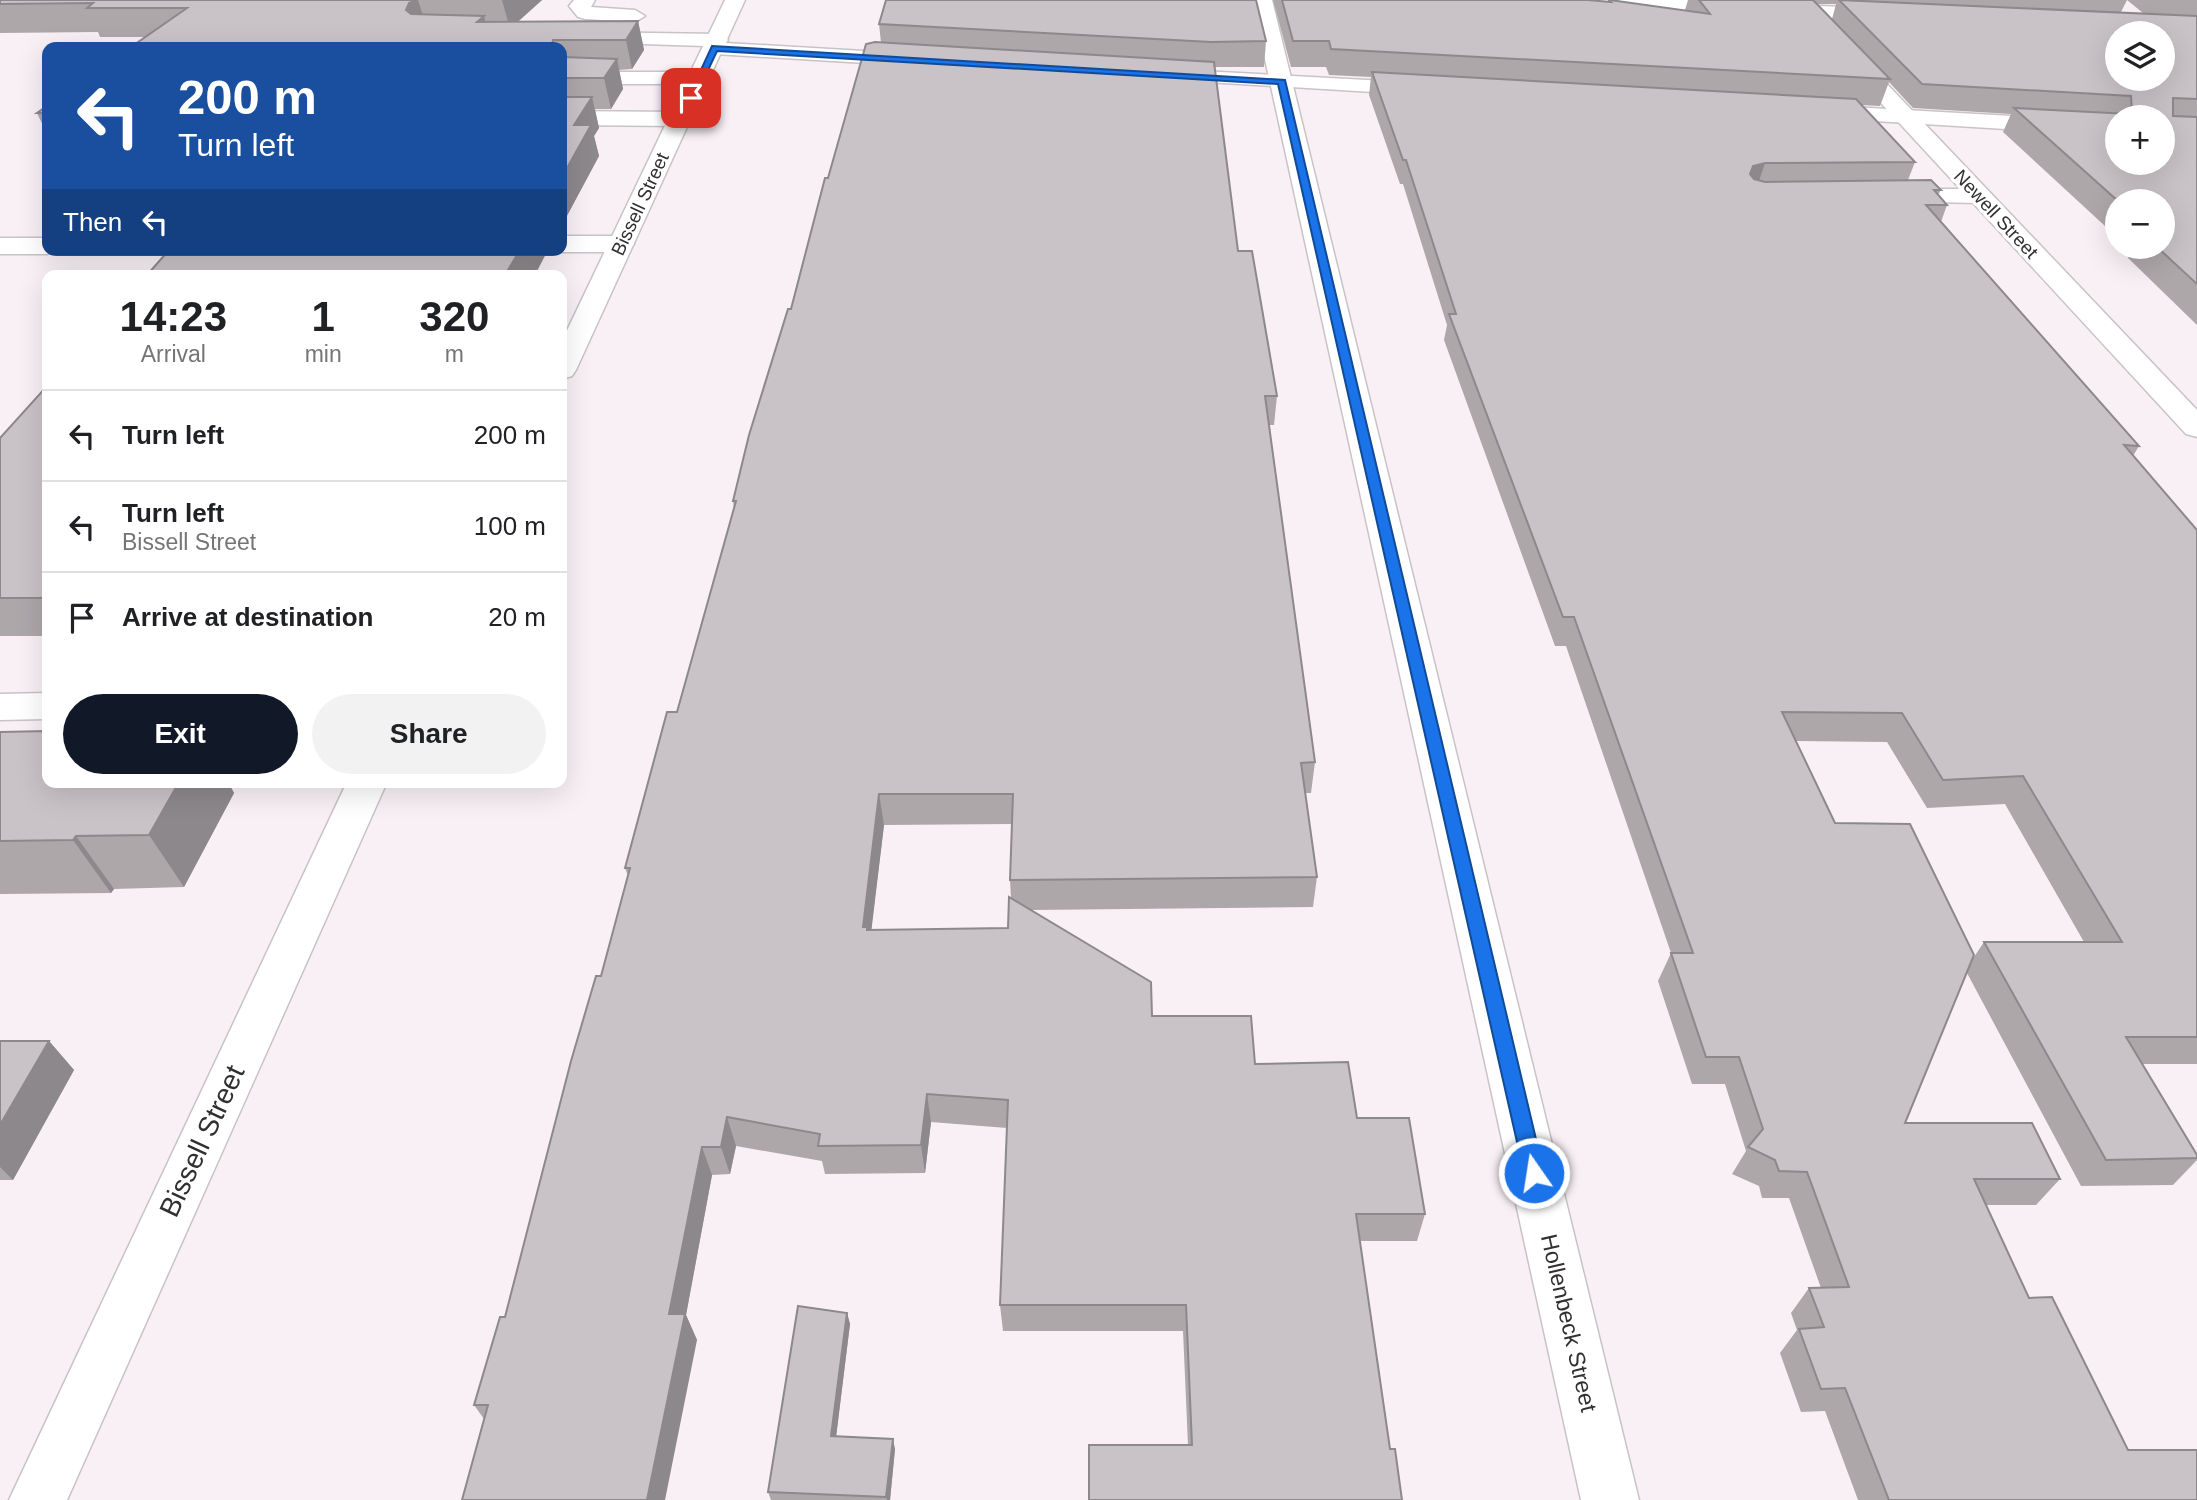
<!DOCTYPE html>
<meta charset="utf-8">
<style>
:root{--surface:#fff;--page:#f2f2f2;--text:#202124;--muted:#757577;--line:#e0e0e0;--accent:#111827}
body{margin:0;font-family:Helvetica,sans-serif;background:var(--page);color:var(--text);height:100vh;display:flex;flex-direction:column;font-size:26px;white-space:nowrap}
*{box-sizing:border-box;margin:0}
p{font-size:23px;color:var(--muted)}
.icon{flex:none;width:38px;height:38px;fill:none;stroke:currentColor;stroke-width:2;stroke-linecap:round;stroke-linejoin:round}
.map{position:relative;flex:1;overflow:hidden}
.drawer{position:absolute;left:42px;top:270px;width:525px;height:518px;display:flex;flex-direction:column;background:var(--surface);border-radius:14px;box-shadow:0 7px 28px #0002}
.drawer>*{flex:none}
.guide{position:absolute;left:42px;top:42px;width:525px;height:214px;border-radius:14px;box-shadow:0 7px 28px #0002;background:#1a4fa0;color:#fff;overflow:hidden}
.tools{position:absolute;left:2105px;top:21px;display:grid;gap:14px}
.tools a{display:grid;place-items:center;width:70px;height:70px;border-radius:50%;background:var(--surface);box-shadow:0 7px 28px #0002;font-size:35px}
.pin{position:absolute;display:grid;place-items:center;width:60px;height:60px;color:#fff;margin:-30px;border-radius:14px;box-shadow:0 4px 10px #0006}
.me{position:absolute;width:77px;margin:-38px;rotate:347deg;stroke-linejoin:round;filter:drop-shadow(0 0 5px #0008)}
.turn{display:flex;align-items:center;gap:24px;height:147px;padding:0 21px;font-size:32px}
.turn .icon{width:91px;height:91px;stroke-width:2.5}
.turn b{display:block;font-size:49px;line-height:60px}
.then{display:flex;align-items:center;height:66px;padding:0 21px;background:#0003;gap:14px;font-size:26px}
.eta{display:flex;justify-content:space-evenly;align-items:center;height:119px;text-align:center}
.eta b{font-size:42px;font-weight:700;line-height:49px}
.primary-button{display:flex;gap:14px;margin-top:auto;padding:14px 21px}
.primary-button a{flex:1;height:80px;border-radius:42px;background:var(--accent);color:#fff;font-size:28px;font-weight:700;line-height:80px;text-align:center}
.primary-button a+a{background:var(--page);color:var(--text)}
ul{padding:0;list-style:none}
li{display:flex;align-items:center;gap:21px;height:91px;padding:0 21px;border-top:2px solid var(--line)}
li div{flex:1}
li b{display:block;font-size:26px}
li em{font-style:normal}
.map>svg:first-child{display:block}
</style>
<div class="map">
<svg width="2197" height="1500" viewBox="0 0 2197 1500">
<rect width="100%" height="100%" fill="#f8f0f5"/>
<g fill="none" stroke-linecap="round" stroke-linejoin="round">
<defs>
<path id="lane" d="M574,0H595L591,7L635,10L645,16L635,22L585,19L578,17L569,6Z
M587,32L718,34L725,36L728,40L726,43L915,54L922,56L925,60L922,64L915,66L714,54L707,52L705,46L580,42L577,38L580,34Z
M1164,69L1422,83L1430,84L1433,89L1430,94L1422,95L1157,79L1153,75L1157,71Z
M562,72H701L709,73L712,78L709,83L701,84H562Z
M1817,105L2118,122V136L1809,117L1806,112L1809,107Z
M562,111L681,112L689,114L692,119L689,124L681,126L562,125Z
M1886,189H1979L1988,191L1991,196L1988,201L1979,203L1877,201L1874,196L1877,191Z
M562,236H621L630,239L634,244L630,249L621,252H562L556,250H562Z
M0,238H47V250H57L47,254H0Z"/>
<path id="street" d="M725,0H745L576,370L572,376L562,379V341Z
M1252,0H1272L1639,1500H1581Z
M1786,0H1807L2197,410V437L2186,434Z
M47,693V719L0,720V694Z
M347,782H387L67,1500H9Z"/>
<path id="secondary" d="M1553,0H1689L1887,9L1897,15L1887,21L1563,6Z"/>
</defs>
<use href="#lane" stroke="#c9c2c6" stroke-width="3"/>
<use href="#street" stroke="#c9c2c6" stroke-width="3"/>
<use href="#secondary" stroke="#c9c2c6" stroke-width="3"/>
<use href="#lane" fill="#fff" fill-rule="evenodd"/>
<use href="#street" fill="#fff" fill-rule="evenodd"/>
<use href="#secondary" fill="#fff" fill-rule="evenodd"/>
</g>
<path fill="#ada7aa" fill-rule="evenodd" d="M0,0H542L518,21H638L644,50L632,69L619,70L623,89L611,109H595L599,128L594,136L599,156L562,225V47L145,37H100L98,32L0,33Z
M1273,0H1588L1609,2V0L1685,10L1688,0H2127L2121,12L2143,13L2127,0H2197V325L2128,258L2132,251L2127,247H2163V201H2118V238L2003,132L2011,114L1913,108L1889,82L1880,106L1861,105L1915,162L1908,180L1941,190L1938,195L1947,205L1941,222L2139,446L2133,456L2197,530V1064H2142L2197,1155V1160L2173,1185L2081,1186L1967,973L1905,1123L2060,1179L2036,1205H1986L2029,1298L2128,1450L2197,1500H1858L1825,1411L1801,1412L1780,1353L1797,1330L1791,1313L1809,1288H1821L1789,1198H1762L1759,1186L1732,1174L1746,1151L1725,1084H1692L1658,981L1671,953L1566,646H1555L1444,340L1447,325L1403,184H1400L1369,95L1371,77L1329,75L1326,67H1291ZM1817,4H1836L1832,19ZM1796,741L1887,742L1927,808L2005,804L2084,942H1984L1972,960L1835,823Z
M879,24L1266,41L1264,67H1214L1238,251L1277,396L1274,425H1269L1315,762L1311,793H1305L1317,877L1313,907L1031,910L1152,1016L1255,1064L1357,1118L1425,1214L1417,1241H1360L1390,1449L1188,1445L1183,1331H1003L1000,1305L1007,1128L931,1122L925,1173L825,1174L822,1161L736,1146L730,1174L712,1175L686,1315L697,1340L484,1419L474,1405L505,1317L601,976L628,876L625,868L677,712L734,508L733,501L791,309L828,178L881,43ZM1012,824L1010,880L1011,898L1008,928L871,930L884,825Z
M47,106V134L37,113Z
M47,386V636H0V438Z
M0,732L47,782H228L234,793L184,887L114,889L111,893L0,894Z
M0,1041H49L74,1070L13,1180H0Z
M847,1313L850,1324L836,1436L895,1449L890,1500H771L768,1492Z"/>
<path fill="#8d888b" d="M418,0L427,28L406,10L409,3Z
M502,0H542L510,29Z
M484,16L492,45L477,22Z
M638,21L644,50L632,69L626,40Z
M617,59L623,89L611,109L604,78Z
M592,97L599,128L594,136L599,156L562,225V177L574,125Z
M1765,163L1757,187L1750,174L1753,166Z
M520,250H548L535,275H505Z
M179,782H228L234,793L184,887L149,835Z
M879,794L884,825L870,942L863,927Z
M76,836L114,889L111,893L73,840Z
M49,1041L74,1070L13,1180L0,1167V1125Z
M927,1094L931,1122L925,1173L921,1145Z
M727,1117L736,1146L730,1174L721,1147Z
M702,1147L712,1175L686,1315L697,1340L665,1500H647L669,1314Z
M847,1313L850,1324L835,1446L831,1436Z
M893,1439L895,1449L890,1500H887L886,1497Z"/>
<path fill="#c9c2c6" stroke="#8d888b" stroke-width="2" fill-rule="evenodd" d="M0,0H417L409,3L406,10L411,14L484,16L477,22L638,21L626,40H553L552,47H131L187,8H87L93,3L0,4Z
M886,0H1256L1266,41L1211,42L879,24Z
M1282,0H1588L1611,2L1609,0H1610L1710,14L1699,0H1813L1890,79L1331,49L1329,41H1293Z
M1839,0L2197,16V99L2173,98V116L2197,117V284L2157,247H2163V201H2118L2014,108L2130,114L2132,112L2131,96L1922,84ZM2118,33H2163V79H2118ZM2118,117H2163V163H2118Z
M875,42L1214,62L1238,251H1252L1277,396H1265L1315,762L1301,763L1317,877L1010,880L1013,794H879L863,927H867V930L1008,928L1009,897L1151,982L1152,1016H1251L1255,1064L1348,1062L1357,1118H1409L1425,1214H1356L1390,1449H1395L1402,1500H1089V1445H1192L1186,1305H1000L1008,1100L927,1094L921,1145L818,1146L820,1134L727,1117L721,1147H702L669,1314H685L647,1500H462L488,1405H474L500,1317H505L571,1061L596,976H601L630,868H625L667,712H677L736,501H733L749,435L788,309H791L825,178H828L866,44Z
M562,57L617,59L604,78H562Z
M1372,72L1856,99L1915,162L1765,163L1753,166L1750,174L1754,179L1765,182L1931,180L1941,190H1934L1947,205H1926L2139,446L2124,445L2197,530V1037H2126L2197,1155V1158L2106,1160L1984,942H2122L2023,776L1943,780L1902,713L1782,712L1835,823L1910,824L1974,955L1905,1123H2032L2060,1179H1974L2029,1298L2052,1297L2128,1450H2197V1500H1889L1845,1388L1821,1389L1799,1329L1824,1327L1809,1288L1849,1287L1807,1172L1779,1171L1775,1160L1748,1147L1763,1129L1739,1057H1706L1671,953H1693L1574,617H1563L1449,314H1456L1406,160H1403Z
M562,97H592L574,125H591L562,177Z
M47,106V113H37Z
M169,250H520L505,275H147Z
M47,386V598H0V438Z
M47,731V782H179L149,835L76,836L73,840L0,841V732Z
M0,1041H49L0,1125Z
M798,1306L847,1313L831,1436L893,1439L886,1497L768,1492Z"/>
<path fill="#1a73e8" stroke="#114b97" stroke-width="2" d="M712,46L1285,80L1544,1173L1541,1179L1534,1182L1527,1179L1524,1173L1278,84L717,51L695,98L687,100Z"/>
<g text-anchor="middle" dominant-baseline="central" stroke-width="7" stroke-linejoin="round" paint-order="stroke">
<g font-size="19" fill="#322f30" stroke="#fff">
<text transform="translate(640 204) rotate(-65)">Bissell Street</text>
<text transform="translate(1996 214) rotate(47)">Newell Street</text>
</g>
<g font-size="23" fill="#322f30" stroke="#fff">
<text transform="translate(1569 1323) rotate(77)">Hollenbeck Street</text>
</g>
<g font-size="28" fill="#322f30" stroke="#fff">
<text transform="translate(202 1141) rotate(-65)">Bissell Street</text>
</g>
</g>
</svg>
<div class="tools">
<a><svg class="icon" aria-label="layers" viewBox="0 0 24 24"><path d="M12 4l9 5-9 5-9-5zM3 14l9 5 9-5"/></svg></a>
<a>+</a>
<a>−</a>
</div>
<div class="pin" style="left:691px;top:98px;background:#d93025"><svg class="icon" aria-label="arrive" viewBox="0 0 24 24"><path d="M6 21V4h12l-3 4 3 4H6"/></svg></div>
<svg class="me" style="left:1534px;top:1173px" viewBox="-20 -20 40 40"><circle r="17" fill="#1a73e8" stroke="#fff" stroke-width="3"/><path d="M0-11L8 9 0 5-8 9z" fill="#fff"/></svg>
<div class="guide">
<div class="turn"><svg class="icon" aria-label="left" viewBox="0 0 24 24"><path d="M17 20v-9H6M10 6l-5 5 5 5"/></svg><div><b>200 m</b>Turn left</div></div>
<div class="then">Then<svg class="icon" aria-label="left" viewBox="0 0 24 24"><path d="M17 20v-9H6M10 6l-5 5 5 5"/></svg></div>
</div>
<section class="drawer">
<div class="eta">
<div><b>14:23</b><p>Arrival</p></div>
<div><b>1</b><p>min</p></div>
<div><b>320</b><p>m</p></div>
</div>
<ul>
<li><svg class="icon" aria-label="left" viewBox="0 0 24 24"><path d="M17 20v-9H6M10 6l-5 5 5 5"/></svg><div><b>Turn left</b></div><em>200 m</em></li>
<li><svg class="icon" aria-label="left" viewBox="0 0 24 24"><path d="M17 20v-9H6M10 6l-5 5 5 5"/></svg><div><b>Turn left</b><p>Bissell Street</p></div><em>100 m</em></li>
<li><svg class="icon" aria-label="arrive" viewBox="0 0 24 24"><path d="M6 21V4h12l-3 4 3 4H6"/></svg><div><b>Arrive at destination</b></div><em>20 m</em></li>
</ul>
<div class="primary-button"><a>Exit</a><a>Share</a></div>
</section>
</div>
